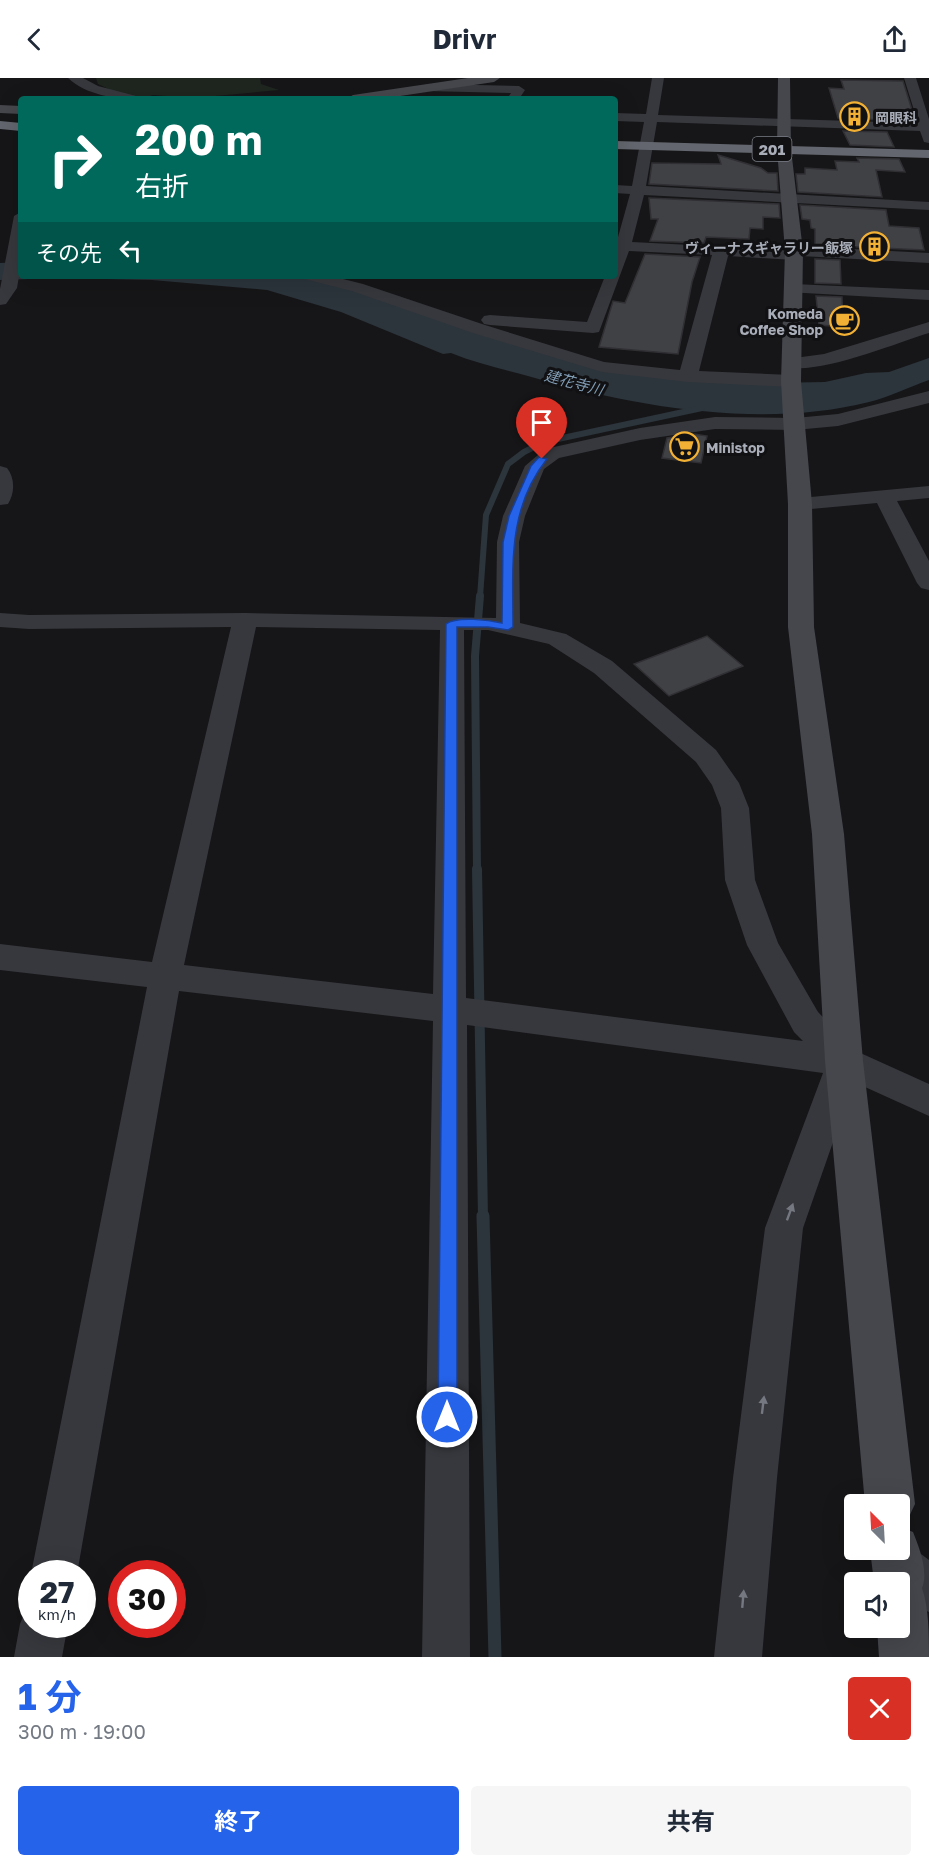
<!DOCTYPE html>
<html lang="ja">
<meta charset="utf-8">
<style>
:root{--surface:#fff;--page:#f6f6f7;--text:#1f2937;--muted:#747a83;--accent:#2563eb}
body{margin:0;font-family:"Golos Text","Noto Sans JP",sans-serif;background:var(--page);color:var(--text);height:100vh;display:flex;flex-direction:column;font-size:22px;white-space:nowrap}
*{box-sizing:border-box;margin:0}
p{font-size:20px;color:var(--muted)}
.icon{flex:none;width:33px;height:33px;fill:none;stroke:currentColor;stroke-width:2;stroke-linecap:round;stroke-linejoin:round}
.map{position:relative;height:1579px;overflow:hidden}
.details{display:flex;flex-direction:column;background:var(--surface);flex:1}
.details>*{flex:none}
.banner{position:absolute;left:18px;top:18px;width:600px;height:183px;border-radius:6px;box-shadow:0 6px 24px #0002;background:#00695c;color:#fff;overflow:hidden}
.needle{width:39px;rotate:336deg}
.buttons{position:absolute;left:844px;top:1416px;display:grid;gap:12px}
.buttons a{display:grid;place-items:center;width:66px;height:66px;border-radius:6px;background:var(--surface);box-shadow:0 6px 24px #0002;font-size:30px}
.speed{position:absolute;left:18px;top:1482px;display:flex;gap:12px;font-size:30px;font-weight:700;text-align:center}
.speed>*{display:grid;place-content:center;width:78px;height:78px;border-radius:50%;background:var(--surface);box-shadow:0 6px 24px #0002;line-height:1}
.speed small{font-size:15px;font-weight:400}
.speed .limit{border:9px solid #d22;background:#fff;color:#111}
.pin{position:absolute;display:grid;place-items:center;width:51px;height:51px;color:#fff;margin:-62px -26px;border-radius:50% 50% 50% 0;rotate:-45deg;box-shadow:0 0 6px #0007}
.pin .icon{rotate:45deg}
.me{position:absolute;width:66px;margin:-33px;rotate:0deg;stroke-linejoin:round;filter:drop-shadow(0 0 4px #0008)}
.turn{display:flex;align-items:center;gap:21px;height:126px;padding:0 18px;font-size:27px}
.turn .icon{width:78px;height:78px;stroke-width:2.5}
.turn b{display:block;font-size:42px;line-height:51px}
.then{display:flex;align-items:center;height:57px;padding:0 18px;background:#0003;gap:12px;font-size:22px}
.round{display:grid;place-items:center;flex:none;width:63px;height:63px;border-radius:6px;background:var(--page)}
.overview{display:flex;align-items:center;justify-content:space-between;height:102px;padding:0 18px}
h1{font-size:36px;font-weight:700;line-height:45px;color:var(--accent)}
.primary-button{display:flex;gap:12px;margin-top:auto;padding:12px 18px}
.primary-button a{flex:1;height:69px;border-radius:6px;background:var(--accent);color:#fff;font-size:24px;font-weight:700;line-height:69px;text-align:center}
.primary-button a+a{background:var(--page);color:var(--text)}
header{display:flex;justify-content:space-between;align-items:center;height:78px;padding:0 18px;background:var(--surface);font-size:27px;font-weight:700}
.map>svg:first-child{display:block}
</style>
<header><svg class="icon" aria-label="back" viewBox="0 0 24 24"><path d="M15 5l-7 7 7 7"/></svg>Drivr<svg class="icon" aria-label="share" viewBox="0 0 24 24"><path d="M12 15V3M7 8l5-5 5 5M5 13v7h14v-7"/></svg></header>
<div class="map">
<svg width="929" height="1579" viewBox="0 0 929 1579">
<rect width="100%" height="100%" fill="#161618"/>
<path fill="#1e261f" d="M96,0H260L261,6L279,12L193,20L153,17L141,21L117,15L98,6Z"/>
<path fill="#2c353c" d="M21,184V198H295L353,212L577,284L771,305L825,304L866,295L889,294L929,280V302C909,309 889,319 869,324C761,351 639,329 535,300C507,292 478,286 451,275L443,276L341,234L267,212L152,202L58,200L0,202V185Z"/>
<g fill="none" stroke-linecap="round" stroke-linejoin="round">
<path stroke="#2c353c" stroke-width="6" d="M480,519L486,437L508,386L524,374L544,364L702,330"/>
<path stroke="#2c353c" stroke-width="8" d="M477,792L475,578L480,518"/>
<path stroke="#2c353c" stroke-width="10" d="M477,791L483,1139"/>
<path stroke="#2c353c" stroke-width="13" d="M483,1138L495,1579"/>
</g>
<path fill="#404145" stroke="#303034" stroke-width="1.5" d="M841,2L903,3L912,32L877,31L881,42L838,40L829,10L844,11Z
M843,53L887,54L894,69L850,67Z
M718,77L761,90L768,95H777L778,113L649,106L652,85L721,86Z
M857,80L899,81L905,94L876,92L882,119L798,114L796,96H805V90L837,92L835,83L859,84Z
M649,120L779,126L780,140L763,139V151L750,150L749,161L706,159L704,165L650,163L658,141H651Z
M800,127L886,132L889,148L919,150L924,172L815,167V151L811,150L810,142L802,141Z
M645,176L700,179L692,204L678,276L599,269L613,223L625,225Z
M815,181L840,182L841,206L815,205Z
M816,218L842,219L843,249L819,247Z
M694,356L707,358L701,385L662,380L667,360Z
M707,558L743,588L669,618L634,586Z"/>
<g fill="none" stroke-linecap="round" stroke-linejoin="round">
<path fill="#37383d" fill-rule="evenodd" d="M68,0H83L98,8L136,18L138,21C115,21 86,17 68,0Z
M652,0H664L658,37L918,45L904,0H916L929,41V65L924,64L920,53L657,44L646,108L929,124V132L644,117L632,164L787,172L794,168L929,175V185L801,178L794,182L728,178L699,293L791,297L798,299L800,303L798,307L791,309L688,304L602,294L473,255L352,213L305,201L303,198H331L363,206L485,247L604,284L680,292L712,177L629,173L599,254L593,255L490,247L484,246L481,242L484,238L490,237L587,244L605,198H615V170L630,116L615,115V107L632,108L644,44L615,43V35L646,36Z
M430,6L519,8L525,12L519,21H507L511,15L426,13V7Z
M21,134V186L17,210L6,226L0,227V211L14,138Z
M793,206L929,212V222L787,214L785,211Z
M929,244V255C896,265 819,297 787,289L784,285L787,281L824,276Z
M929,313V325L838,348L795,352L715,351L640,362L559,380L544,391L525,438L519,464L520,545L566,556L612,583L716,672L739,705L749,730L755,802L778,865L818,934L856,973L929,1006V1038L854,1004L803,1150L777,1400L762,1579H714L733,1400L765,1150L823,995L467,947L470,1579H422L433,943L179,913L77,1496H32V1498L31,1496L147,909L0,892V866L152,884L231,549L29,551L0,549V535L29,537L245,535L496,540L497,464L503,438L525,388L545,371L640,350L715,339L795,340L838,336ZM256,549L440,552L433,916L184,887ZM464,552H488L549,566L594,595L696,684L712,707L721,730L725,802L747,867L794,954L803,963L466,920Z
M0,388L7,390C15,400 15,415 8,426L0,427Z
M929,408V420L897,423L929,483V512L921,510L917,505L877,425L800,432L792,431L789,426L792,421L800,420Z
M900,1464L913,1470L929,1482V1534L912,1528L900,1518V1504C880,1504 881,1504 874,1486L880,1472H900Z
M32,1527V1546H68L62,1579H14L20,1546L27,1529Z"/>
<path fill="#45474d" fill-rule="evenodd" d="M468,0H500L494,4L380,21H346L353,17Z
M778,0H790L791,71L803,173L801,303L812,426L814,549L844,756L863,983L915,1426L907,1443L900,1447V1426H865L825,983L812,756L788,549V426L781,303L785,173L777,71Z
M0,27L21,28V36L0,35Z
M900,1449L913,1454C919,1469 929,1494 922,1510C929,1531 929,1556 929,1579H879L877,1550H900V1504H874L870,1472H900Z"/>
<path fill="#63666e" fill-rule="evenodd" d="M0,43L21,45V53L0,51Z
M615,63L929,72V80L615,71Z"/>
</g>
<defs><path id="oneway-solid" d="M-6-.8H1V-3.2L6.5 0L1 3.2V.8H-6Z" transform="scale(1.5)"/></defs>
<g fill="#757881">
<use href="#oneway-solid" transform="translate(790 1134) rotate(-70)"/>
<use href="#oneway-solid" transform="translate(763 1327) rotate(-83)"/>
<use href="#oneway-solid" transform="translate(743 1521) rotate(-85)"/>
</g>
<path fill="#2563eb" stroke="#184099" stroke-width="1.5" d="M539,379L547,381C507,431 513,489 513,549L508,552L488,549H457V1339L454,1346L447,1349L440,1346L438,1339L446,546C457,538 489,542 502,545L503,464L509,438L531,388Z"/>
<defs>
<symbol id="building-ring" viewBox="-11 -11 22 22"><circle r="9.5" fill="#111113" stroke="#f2b134" stroke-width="1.5"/><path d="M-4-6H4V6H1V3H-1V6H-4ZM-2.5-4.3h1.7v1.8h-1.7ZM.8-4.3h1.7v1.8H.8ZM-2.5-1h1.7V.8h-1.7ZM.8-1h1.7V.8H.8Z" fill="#f2b134"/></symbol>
<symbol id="cafe-ring" viewBox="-11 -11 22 22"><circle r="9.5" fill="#111113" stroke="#f2b134" stroke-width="1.5"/><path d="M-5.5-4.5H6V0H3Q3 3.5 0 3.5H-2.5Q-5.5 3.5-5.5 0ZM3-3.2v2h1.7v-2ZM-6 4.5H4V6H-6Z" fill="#f2b134"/></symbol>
<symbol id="supermarket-ring" viewBox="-11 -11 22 22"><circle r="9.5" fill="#111113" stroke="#f2b134" stroke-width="1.5"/><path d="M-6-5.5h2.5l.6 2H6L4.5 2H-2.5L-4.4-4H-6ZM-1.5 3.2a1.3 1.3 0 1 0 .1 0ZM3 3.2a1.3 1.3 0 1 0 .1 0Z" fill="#f2b134"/></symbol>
</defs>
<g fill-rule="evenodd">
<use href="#building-ring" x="838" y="22" width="33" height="33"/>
<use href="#building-ring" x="858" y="152" width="33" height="33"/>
<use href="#cafe-ring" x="828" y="226" width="33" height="33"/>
<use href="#supermarket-ring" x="668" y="352" width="33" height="33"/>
</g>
<g text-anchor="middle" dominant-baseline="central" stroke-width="6" stroke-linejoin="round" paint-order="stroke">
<g font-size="14" font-weight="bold" fill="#a8adb8" stroke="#111113" text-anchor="start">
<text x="875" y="39">岡眼科</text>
<text x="853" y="169" text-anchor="end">ヴィーナスギャラリー飯塚</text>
<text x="823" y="235" text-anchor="end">Komeda<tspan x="823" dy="16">Coffee Shop</tspan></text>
<text x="706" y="369">Ministop</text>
</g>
<rect fill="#111113" stroke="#7b7e86" stroke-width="1.5" x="752.5" y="59" width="39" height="24" rx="4.5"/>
<g font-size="15" font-weight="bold" fill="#a8adb8">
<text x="772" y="71">201</text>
</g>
<g font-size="15" font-style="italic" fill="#7f9bb3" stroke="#111113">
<text transform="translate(574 304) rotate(15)">建花寺川</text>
</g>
</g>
</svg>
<div class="buttons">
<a><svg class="needle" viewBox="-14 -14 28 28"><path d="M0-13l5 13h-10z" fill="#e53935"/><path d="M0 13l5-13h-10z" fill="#747a83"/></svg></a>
<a><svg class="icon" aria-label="sound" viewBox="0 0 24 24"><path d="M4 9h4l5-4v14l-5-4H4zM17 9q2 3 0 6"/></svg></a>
</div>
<div class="speed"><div>27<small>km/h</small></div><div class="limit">30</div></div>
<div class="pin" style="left:542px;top:381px;background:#d93025"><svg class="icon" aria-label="arrive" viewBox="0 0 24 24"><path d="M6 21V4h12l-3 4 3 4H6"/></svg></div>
<svg class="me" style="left:447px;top:1339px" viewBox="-20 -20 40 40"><circle r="17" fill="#2563eb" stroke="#fff" stroke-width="3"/><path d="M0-11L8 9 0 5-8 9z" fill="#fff"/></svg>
<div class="banner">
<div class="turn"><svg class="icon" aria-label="right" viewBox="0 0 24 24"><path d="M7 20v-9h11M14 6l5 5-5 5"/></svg><div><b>200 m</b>右折</div></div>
<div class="then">その先<svg class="icon" aria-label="left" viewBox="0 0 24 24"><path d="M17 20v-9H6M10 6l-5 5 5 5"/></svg></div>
</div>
</div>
<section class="details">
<div class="overview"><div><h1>1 分</h1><p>300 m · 19:00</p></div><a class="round" style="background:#d93025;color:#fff"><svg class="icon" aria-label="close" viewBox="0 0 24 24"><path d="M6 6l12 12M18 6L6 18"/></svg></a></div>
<div class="primary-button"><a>終了</a><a>共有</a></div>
</section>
